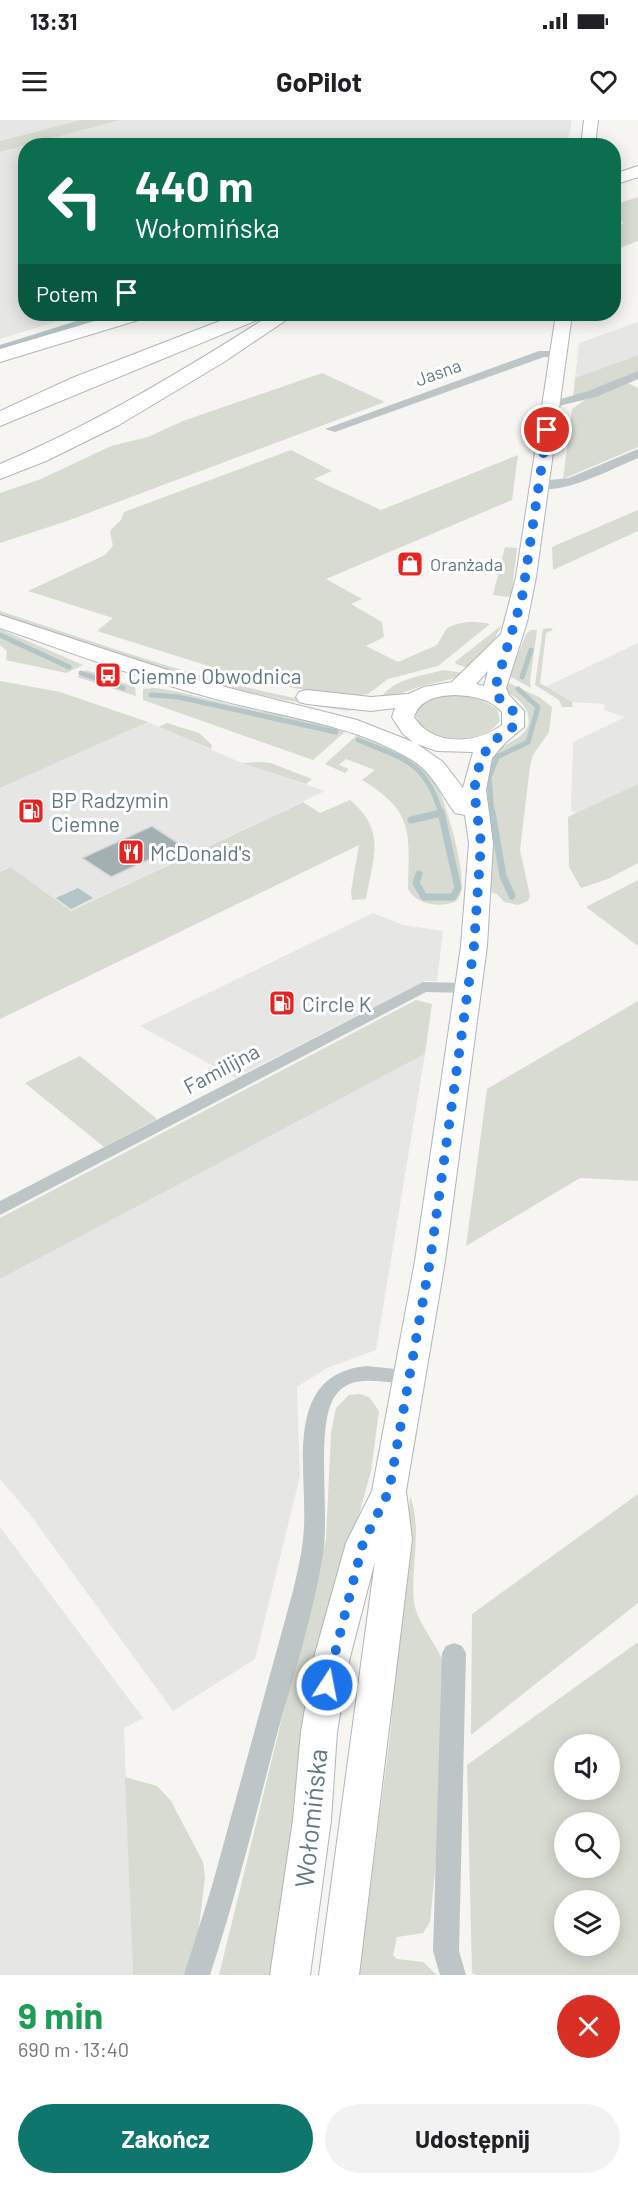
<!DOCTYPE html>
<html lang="pl">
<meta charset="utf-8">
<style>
:root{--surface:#fff;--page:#f2f2f2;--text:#202124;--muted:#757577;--accent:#0f766e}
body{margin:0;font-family:Barlow,sans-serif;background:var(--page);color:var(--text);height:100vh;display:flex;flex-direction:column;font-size:22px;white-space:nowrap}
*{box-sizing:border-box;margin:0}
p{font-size:20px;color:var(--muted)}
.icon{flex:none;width:33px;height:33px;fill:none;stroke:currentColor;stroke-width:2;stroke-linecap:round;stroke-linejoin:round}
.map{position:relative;height:1855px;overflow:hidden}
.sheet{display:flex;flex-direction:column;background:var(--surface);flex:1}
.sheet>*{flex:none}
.banner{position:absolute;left:18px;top:18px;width:603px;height:183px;border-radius:24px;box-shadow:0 3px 15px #0003;background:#0b6e4f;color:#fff;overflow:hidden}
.tools{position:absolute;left:554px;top:1614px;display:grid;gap:12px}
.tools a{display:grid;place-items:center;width:66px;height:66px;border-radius:50%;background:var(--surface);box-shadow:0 3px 15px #0003;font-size:30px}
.pin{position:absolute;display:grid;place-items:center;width:51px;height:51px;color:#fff;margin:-26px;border:3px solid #fff;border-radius:50%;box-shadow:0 2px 6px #0007}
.me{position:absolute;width:66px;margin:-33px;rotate:11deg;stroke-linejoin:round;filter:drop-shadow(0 0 4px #0008)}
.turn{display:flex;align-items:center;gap:21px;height:126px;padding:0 18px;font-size:27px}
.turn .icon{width:78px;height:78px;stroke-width:2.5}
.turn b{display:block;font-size:42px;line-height:51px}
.then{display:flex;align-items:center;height:57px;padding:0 18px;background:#0003;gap:12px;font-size:22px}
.round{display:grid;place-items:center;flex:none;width:63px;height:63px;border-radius:32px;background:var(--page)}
.head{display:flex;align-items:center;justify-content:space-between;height:102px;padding:0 18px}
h1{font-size:36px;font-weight:700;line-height:45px;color:#1e9e55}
.cta{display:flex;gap:12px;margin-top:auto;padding:12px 18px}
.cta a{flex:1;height:69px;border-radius:36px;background:var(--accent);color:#fff;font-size:24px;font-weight:700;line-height:69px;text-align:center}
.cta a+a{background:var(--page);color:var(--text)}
.status{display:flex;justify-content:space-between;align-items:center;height:42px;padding:0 30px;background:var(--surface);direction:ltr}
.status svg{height:16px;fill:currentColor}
header{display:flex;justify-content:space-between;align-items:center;height:78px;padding:0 18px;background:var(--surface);font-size:27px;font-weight:700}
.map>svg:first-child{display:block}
</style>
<div class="status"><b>13:31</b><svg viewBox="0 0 49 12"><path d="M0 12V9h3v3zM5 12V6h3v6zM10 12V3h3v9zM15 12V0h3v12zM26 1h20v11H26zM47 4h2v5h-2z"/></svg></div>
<header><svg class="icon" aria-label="menu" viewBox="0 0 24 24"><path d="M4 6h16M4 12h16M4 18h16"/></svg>GoPilot<svg class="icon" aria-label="heart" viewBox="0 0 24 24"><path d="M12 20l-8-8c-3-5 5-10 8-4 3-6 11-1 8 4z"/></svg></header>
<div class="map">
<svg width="638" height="1855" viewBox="0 0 638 1855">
<rect width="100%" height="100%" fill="#f6f5f2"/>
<path fill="#e6e7e5" d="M0,0H80L0,21Z
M121,0H572L567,26H26V194H81L0,219V32Z
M638,202V235L575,258L579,223Z
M638,523V664L578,694L571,691L573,622L625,597L604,590L605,584L572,582L545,567Z
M148,602L237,641L325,671L70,791L9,747L0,752V668Z
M373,793L403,805L443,811L437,861H425L235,958L140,906Z
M425,934L376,1230L327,1248L297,1267L300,1356L255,1539L173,1591L29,1393L0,1359V1159Z
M0,1407L143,1598L124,1608L133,1855H0Z"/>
<path fill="#d7dbd1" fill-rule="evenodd" d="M80,0H121L0,32V21Z
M638,77V121L614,130V106L624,103L614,99V85Z
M638,235V252L573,277L575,258Z
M322,253L385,282L67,401L0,423V373L41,359L111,326L148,317L183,301Z
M628,263L638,268V327L563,359L572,289L583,281Z
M291,330L332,351L314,359L381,390L518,335L512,380L326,459L362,479L351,484L382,502L384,517L366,526L398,542L437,525L447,508C461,501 475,501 490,504L438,546L388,559L368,574L353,576L318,573L247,558L97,511L113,498L28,471L105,435L113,426L110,411L121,400L124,392Z
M638,390V411L553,450L552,427Z
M505,427L517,428L511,477L493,475Z
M0,491C116,529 230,572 351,587L350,591C229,576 115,532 0,495Z
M502,505L495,518L469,548L456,544L455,542Z
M551,508L553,510L546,513L540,563L572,582L573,587H562L559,580L535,565L543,509Z
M0,509L83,545L66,553L6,540L7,531L0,525Z
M531,510H537L530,561L531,568L509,556L526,514Z
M86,550L135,567L136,576L77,557Z
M443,550L464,553C450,562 437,561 422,566C408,570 396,577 380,579C392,559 422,556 443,550Z
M0,561L60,572L148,602L0,668Z
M505,561L539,577L552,587L549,612L533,635L530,646L520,730L530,776L528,781L518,785L504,782L497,774L492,773C488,742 470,663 490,637C500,623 520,623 528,606C532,588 519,580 506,571Z
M155,568C185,572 212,581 242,587C277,596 314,597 347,610L313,640L143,580V569Z
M463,575L482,580L497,589L500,600C487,627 412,624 416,591C427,576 446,575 463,575Z
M167,603L199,613L212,625L211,629L159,607Z
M357,615C383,626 420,637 436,661C444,681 474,767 456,781C441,789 415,784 408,769C409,713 415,692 362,660L375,650L346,639L339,645L349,649L345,653L325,644Z
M258,642L271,643L312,659L306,664L242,643Z
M638,664V743L608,759L581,768L569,747L568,697Z
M350,680C387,711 373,737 366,779L352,780L351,771L359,725L0,899V752L10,747L71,791L303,682L320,693Z
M638,760V826L586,787Z
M416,880L432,884L425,934L0,1159V1098Z
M638,881V1061L580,1058L466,1126L487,969Z
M80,936L157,999L104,1027L25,963Z
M360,1274L369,1277L379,1291L371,1351L337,1475L273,1855H219L326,1419L331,1313L336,1288L349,1275Z
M638,1374V1483L471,1615L472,1494Z
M410,1376C423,1410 410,1447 414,1482C416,1500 437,1526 445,1544L436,1742L430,1802L423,1813L397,1817L393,1835L397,1839L423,1842L437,1855H359L390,1616Z
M638,1522V1855H477L472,1853L467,1645ZM609,1624V1670H564V1624ZM564,1702H609V1748H564ZM564,1780H609V1826H564Z
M125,1657L157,1666L171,1681L203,1742L205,1758L194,1847L190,1855H133Z"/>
<path fill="#b3c5c6" d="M78,768L93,778L71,789L56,778Z"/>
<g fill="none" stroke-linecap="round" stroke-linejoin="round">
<path stroke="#b3c5c6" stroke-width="4" d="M0,227L106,194"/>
<path stroke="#b3c5c6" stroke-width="5" d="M0,515L69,547
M81,553L123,568
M522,557L531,530
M151,575L178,577L336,612
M358,620C405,639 426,642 441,694
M437,694L441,693
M492,694L489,658L497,637L528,622L538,587L518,569"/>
<path stroke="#b3c5c6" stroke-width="7" d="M492,692L503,756L512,776
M411,700L441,693
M419,754L416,763L424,777H453L458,768L441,692"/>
</g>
<path fill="#a3b0b2" stroke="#d7d7d5" stroke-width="1.5" d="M152,706L181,725L111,757L82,738Z"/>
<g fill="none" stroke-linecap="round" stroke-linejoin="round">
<defs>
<path id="secondary" d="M584,0H598L595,26H581Z
M556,194H572L536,457L527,502L506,568L509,575L524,591V607L505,623L492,638L486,670L493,723L487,826L445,1141L406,1371L412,1419L359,1855H319L375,1441L349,1541L337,1612L331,1700L310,1855H270L293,1700L301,1612L313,1541L346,1423L372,1371L415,1141L461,826L469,723L465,695L455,693C441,674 433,653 412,640C352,603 280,597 212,578C141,559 70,532 0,508V495L201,561L357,600L413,622L403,614L392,597L395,588L371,591L307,584L299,582L296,577L299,572L307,570L371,577L408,574L424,567L452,562L501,514L516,457ZM488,551L484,566L476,564ZM454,575C473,576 489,578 502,592V605C476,624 433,627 414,597C420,579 437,576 454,575ZM417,624L437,631L473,632L463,668L443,642Z"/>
<path id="motorway" d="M638,46V57L614,65V54Z
M118,194H148L145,198L0,242V229Z
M238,194H265L262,198L0,306V291L72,258Z
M272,194H295L224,242L119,305L46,341L0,359V344C96,303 184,250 272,194Z"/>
</defs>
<use href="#secondary" stroke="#aeb7ba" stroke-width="2"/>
<use href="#motorway" stroke="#afb6b8" stroke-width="2"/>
<path fill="#bec5c7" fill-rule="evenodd" d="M539,231H557L563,234L557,237H544L335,312L325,309Z
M638,251V259L596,277L550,288L544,284L588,271Z
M638,329V338C618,346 552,381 535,365L541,361L569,358Z
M423,862L468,863L477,868L468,873L426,872L0,1095V1081Z
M366,1246L416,1251L420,1256L416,1261C390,1269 355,1248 335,1276C315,1305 330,1395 323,1434C313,1495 294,1554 277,1614C256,1695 236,1776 210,1855H184L212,1766L293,1471C298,1450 303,1428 304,1407C307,1347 283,1255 366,1246Z
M454,1523L462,1526L466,1533L459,1831L466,1855H440L433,1831L442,1533L446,1526Z"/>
<use href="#secondary" fill="#fff" fill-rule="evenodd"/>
<use href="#motorway" fill="#fff" fill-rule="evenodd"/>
</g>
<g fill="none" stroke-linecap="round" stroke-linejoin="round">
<path stroke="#1a73e8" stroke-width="10" stroke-dasharray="0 18" d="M327,1565L363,1423L389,1371L430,1141L474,826L481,723L474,670L481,637L496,619L513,607L515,599L513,591L499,578L495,568L522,478L547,310"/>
</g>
<defs>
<symbol id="shop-square" viewBox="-11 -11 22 22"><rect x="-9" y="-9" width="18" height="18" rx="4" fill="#e72321" stroke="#fff"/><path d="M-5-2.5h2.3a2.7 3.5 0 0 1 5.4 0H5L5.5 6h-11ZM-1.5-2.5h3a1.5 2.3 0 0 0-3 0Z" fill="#fff"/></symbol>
<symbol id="bus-square" viewBox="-11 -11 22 22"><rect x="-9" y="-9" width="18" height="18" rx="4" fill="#e72321" stroke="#fff"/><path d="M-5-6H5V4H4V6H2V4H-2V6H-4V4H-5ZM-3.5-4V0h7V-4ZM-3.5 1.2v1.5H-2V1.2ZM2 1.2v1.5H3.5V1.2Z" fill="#fff"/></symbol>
<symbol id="fuel-square" viewBox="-11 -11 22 22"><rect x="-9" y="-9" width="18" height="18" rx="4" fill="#e72321" stroke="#fff"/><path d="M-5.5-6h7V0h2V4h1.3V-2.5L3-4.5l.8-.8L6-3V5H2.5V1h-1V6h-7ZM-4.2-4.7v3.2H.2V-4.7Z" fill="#fff"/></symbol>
<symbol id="restaurant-square" viewBox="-11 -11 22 22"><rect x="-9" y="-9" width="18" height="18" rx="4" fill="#e72321" stroke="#fff"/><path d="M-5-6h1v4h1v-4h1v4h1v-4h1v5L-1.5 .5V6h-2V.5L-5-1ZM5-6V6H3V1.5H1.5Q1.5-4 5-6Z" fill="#fff"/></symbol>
</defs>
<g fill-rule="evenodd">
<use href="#shop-square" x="395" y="429" width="30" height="30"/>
<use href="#bus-square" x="93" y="540" width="30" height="30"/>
<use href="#fuel-square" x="16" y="676" width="30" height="30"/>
<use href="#restaurant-square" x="116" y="717" width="30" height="30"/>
<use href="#fuel-square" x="267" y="868" width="30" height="30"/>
</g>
<g text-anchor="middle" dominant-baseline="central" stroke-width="6" stroke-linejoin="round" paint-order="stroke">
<g font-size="18" fill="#60787e" stroke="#fff">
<text transform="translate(438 252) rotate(-20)">Jasna</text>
</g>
<g font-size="18" fill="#60787e" stroke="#fff" text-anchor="start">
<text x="430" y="444">Oranżada</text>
</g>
<g font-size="21" fill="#60787e" stroke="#fff" text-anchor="start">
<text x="128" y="555">Ciemne Obwodnica</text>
<text x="51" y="679">BP Radzymin<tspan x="51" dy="24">Ciemne</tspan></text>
<text x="150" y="732">McDonald's</text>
<text x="302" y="883">Circle K</text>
</g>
<g font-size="21" fill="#60787e" stroke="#fff">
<text transform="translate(221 948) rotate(-28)">Familijna</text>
</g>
<g font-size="26" fill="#60787e" stroke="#fff">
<text transform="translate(310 1698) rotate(-84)">Wołomińska</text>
</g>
</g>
</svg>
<div class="tools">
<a><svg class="icon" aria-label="sound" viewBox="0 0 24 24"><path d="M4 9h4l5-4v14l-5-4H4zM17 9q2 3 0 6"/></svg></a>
<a><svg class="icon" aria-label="search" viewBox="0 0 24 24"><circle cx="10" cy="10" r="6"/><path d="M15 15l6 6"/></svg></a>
<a><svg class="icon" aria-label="layers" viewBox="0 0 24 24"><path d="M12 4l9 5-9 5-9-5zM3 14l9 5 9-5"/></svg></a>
</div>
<div class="pin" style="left:547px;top:310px;background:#d93025"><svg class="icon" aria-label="arrive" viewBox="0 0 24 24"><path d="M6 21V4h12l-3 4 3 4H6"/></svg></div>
<svg class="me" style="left:327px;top:1565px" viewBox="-20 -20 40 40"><circle r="17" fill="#1a73e8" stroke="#fff" stroke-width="3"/><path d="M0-11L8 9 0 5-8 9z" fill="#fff"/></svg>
<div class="banner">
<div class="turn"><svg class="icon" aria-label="left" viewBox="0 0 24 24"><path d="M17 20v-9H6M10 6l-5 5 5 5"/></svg><div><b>440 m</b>Wołomińska</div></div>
<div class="then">Potem<svg class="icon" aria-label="arrive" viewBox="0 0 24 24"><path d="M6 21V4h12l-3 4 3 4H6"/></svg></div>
</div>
</div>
<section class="sheet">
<div class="head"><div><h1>9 min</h1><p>690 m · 13:40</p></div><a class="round" style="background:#d93025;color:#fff"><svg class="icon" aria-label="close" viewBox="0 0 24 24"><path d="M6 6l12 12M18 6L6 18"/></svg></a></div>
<div class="cta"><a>Zakończ</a><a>Udostępnij</a></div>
</section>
